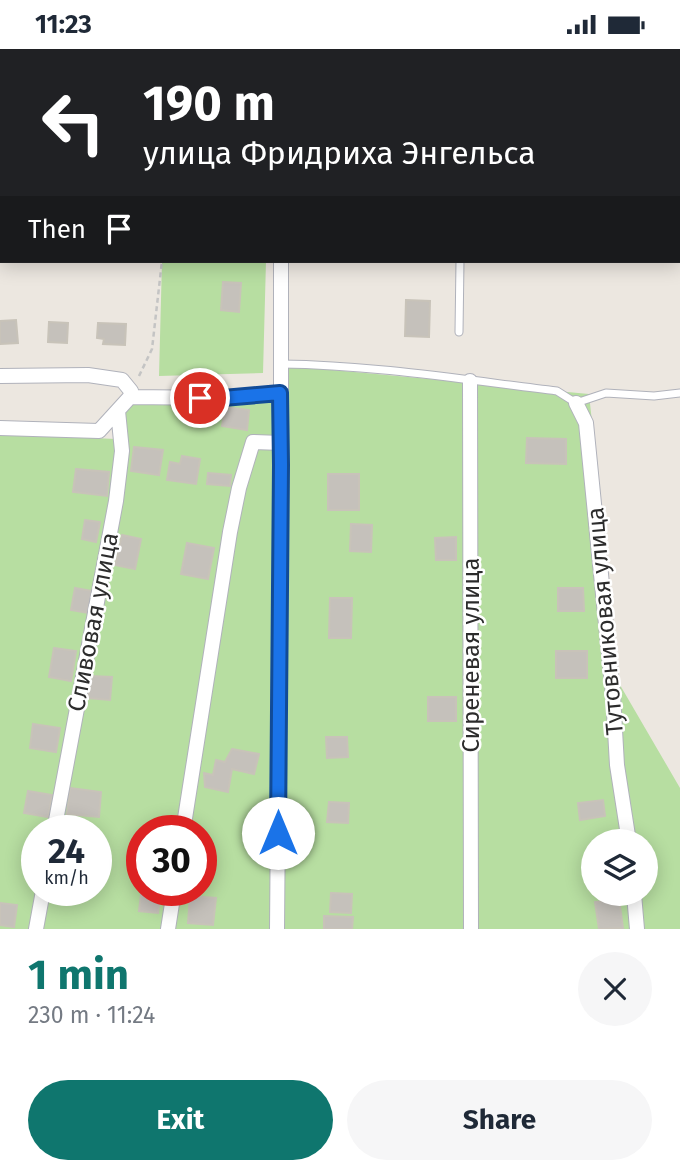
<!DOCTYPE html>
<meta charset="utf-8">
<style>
:root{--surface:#fff;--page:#f6f6f7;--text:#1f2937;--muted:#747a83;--accent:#0f766e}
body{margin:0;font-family:"Fira Sans",sans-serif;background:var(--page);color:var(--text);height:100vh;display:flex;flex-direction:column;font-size:26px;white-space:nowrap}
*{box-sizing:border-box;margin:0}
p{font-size:23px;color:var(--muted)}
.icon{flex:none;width:38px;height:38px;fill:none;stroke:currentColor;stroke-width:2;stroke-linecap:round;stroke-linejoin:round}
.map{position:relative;height:880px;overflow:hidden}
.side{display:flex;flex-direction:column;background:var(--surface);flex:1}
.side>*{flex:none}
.guide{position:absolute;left:0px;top:0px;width:681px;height:214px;box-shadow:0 4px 18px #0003;background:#202124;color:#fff;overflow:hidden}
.fabs{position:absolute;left:581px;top:780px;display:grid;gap:14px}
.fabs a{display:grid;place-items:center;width:77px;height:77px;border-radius:50%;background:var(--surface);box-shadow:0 4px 18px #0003;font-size:35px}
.speed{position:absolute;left:21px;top:766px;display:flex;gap:14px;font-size:35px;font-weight:700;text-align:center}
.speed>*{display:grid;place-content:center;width:91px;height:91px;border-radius:50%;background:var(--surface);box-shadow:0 4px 18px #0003;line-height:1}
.speed small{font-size:18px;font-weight:400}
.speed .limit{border:10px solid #d22;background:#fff;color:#111}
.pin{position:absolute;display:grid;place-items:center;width:60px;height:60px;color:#fff;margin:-30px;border:4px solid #fff;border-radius:50%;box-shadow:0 2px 7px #0007}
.me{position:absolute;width:77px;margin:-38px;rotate:0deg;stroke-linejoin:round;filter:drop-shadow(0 0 5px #0008)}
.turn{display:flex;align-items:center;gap:24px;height:147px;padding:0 28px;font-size:32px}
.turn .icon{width:91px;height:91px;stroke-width:2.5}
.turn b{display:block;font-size:49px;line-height:60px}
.then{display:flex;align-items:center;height:66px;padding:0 28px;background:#0003;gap:14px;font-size:26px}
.round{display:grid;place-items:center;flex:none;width:74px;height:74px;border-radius:37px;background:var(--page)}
.overview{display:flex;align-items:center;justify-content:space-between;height:119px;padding:0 28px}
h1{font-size:42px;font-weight:700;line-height:52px;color:var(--accent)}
.action{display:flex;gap:14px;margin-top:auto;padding:14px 28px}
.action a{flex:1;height:80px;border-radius:42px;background:var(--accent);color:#fff;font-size:28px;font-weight:700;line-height:80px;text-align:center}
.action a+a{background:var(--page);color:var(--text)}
.status{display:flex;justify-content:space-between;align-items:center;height:49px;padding:0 35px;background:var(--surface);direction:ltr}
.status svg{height:19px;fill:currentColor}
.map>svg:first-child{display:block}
</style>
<div class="status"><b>11:23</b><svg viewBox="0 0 49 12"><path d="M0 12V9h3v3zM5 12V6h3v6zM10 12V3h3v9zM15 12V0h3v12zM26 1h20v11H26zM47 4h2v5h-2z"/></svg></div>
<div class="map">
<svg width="680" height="880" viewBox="0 0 680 880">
<rect width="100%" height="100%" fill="#ece7e0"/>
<path fill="#b7dea1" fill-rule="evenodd" d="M162,212H266L263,324L159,327Z
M279,316L589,345L620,636L680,739V880H0V385L116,390L123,351L277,353ZM37,782H96V842H37ZM142,782H201V842H142ZM593,793H646V845H593Z"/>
<path fill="#c5c1bb" stroke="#c8c3b9" stroke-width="2" d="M223,233L241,234L239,263L221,261Z
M406,251L430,252L429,288L405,287Z
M16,271L18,294L0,295V272Z
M49,273L68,274L67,294L48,293Z
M98,274L126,275L125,296L103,295L104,290L97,289Z
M225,358L249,361L247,381L222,377Z
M527,389L566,390V415L526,414Z
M134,398L163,401L159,426L131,422Z
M182,407L200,410L196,435L167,431L170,413L180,415Z
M76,420L109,423L107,447L73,443Z
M208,424L231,426L230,437L207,435Z
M328,425H359V461H328Z
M85,471L100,473L96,493L82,490Z
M351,475L372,476L371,503L350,502Z
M122,486L141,490L135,520L115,516Z
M456,488V511H436L435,489Z
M187,494L214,499L208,530L181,525Z
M75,539L92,542L89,564L71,561Z
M558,539H583L584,562H558Z
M330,549H352L351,589H329Z
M54,599L76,602L71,632L49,628Z
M556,602H587V629H556Z
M90,627L112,628L110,651L88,649Z
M428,648H456V672H428Z
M33,675L60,679L56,703L30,699Z
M326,688H347L348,708L327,709Z
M232,700L259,705L254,725L232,720L228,743L205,738L204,724L213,726L216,711L225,713Z
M70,739L101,743L99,768L67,765Z
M28,742L52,746L48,768L24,764Z
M603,751L605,767L580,771L578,754Z
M329,753L349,754L348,774L327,773Z
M136,807L142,808V826L133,824Z
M142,837V842H161L158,864L139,862Z
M331,844L352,845L351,864L330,863Z
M190,847L216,849L213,876L188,874Z
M619,850L623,879L599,880L595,853Z
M0,854L17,856L14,878L0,876Z
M324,867L353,868L352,880H324Z"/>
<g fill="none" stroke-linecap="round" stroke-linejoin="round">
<defs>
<path id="lane" d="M679,140H680
M459,283L460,212
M281,315C373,316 466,331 557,342L576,354L606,344L654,347L680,344"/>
<path id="street" d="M284,2V0
M0,147H2
M0,327L88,326L122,331L131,342L130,348
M470,332L471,880
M576,354L586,374L613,646L617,716L629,793
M0,379L99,382L130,348L223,349L280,344
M54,782L116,452L122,402L118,362
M183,782L230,483L239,439L253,393L281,394
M634,845L637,880
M36,880L43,842
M168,880L174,842
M277,880L281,416V212"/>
</defs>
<use href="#lane" stroke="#b0b2bb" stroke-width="9"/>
<use href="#street" stroke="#b0b2bb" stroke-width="16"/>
<path stroke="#c4c4c4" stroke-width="2.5" stroke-dasharray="5 3.5" stroke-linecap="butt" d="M175,0V2
M139,327L152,300L162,212"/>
<use href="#lane" stroke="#fff" stroke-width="7"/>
<use href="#street" stroke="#fff" stroke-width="14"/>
</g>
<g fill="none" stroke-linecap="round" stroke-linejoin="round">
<defs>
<path id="route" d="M200,349H223L280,344L281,416L278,784"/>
</defs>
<use href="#route" stroke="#114b97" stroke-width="18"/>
<use href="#route" stroke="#1a73e8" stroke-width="12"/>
</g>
<g text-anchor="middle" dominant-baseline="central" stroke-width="5" stroke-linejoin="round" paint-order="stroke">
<g font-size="24" fill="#2c2c2c" stroke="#fff">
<text transform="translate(605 572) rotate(-95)">Тутовниковая улица</text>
<text transform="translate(93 573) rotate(-79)">Сливовая улица</text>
<text transform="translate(471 606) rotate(-90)">Сиреневая улица</text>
</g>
</g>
</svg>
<div class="fabs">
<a><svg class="icon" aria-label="layers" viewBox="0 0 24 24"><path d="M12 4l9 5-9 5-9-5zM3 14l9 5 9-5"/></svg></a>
</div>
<div class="speed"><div>24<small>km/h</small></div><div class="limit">30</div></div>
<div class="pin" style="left:200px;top:349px;background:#d93025"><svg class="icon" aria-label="arrive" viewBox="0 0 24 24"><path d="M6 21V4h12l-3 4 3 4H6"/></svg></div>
<svg class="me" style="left:278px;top:784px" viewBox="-20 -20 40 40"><circle r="19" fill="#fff"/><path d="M0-13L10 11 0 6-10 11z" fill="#1a73e8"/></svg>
<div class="guide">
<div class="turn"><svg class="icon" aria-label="left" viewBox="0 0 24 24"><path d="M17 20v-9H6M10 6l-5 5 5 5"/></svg><div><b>190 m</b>улица Фридриха Энгельса</div></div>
<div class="then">Then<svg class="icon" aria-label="arrive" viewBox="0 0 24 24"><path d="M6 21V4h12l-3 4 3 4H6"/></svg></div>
</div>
</div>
<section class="side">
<div class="overview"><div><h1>1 min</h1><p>230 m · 11:24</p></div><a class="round"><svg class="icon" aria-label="close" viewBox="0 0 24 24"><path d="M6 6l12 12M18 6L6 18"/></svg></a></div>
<div class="action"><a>Exit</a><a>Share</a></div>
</section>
